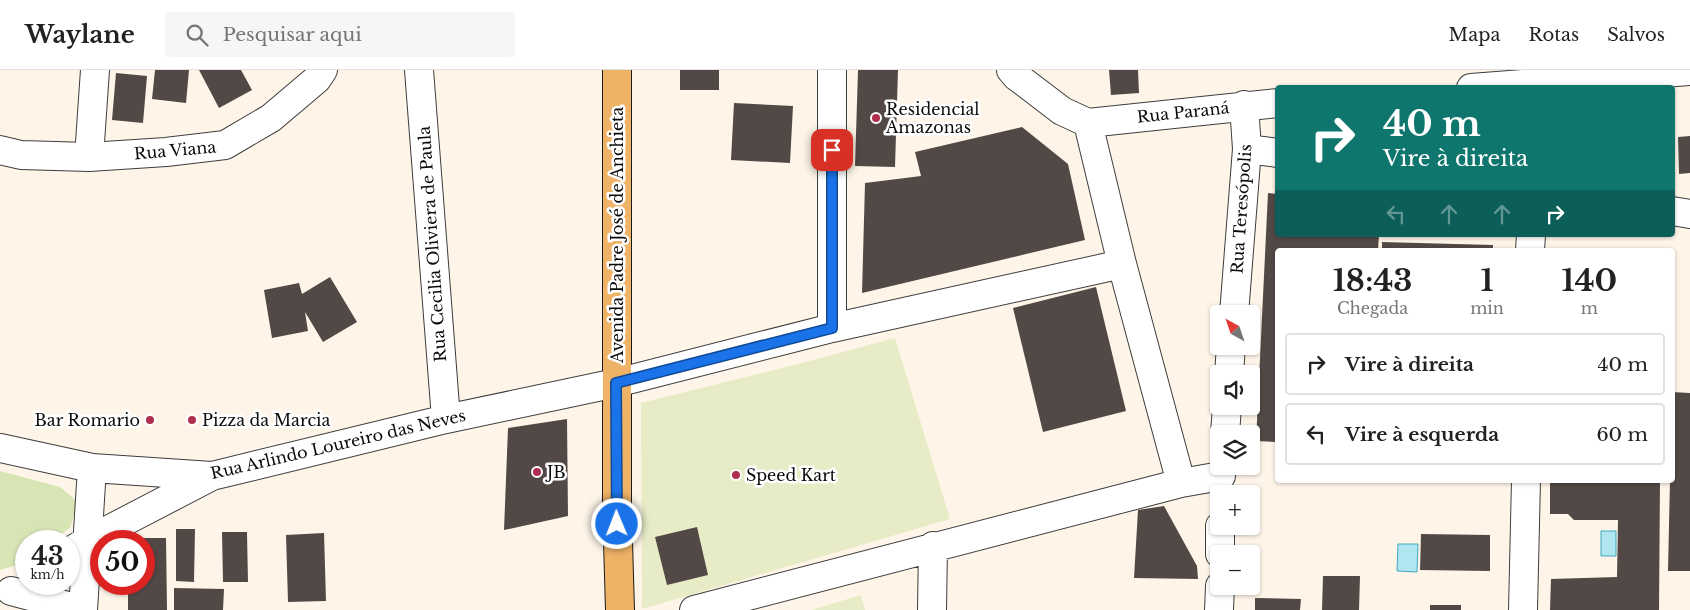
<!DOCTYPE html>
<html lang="pt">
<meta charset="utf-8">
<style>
:root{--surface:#fff;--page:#f6f6f6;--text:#222;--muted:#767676;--line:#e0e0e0}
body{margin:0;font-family:"Libre Baskerville",serif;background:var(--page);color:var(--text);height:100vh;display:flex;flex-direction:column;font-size:19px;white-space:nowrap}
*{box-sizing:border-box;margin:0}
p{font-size:16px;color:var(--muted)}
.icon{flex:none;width:28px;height:28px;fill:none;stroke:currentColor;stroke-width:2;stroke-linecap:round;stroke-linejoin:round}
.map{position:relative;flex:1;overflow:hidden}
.sheet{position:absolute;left:1275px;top:178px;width:400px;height:235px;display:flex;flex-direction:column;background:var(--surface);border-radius:5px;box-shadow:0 1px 4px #0004}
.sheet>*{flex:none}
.banner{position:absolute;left:1275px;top:15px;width:400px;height:152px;border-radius:5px;box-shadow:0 1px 4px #0004;background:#0f766e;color:#fff;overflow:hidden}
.needle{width:32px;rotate:320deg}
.controls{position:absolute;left:1210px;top:235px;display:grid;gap:10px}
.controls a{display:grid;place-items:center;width:50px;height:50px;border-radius:5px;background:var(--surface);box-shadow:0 1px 4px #0004;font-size:25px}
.speed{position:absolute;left:15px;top:460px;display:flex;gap:10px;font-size:25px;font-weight:700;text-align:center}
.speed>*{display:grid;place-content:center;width:65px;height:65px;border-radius:50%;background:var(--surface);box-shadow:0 1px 4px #0004;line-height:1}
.speed small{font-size:12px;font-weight:400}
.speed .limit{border:8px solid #d22;background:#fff;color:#111}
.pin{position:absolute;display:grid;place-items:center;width:42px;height:42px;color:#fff;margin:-21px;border-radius:10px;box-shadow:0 2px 8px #0006}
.me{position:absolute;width:55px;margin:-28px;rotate:359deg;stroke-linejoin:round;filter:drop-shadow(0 0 4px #0008)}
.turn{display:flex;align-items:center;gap:18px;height:105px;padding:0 25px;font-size:22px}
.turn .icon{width:65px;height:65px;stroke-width:2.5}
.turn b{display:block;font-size:35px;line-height:42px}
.lanes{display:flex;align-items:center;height:48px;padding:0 25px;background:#0003;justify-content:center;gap:25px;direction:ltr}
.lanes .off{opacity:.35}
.eta{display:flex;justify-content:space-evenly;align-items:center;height:85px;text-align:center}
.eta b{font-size:30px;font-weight:700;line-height:35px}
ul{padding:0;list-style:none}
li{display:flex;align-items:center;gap:15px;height:62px;margin:0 10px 8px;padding:0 15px;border:2px solid var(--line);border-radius:5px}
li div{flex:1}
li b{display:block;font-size:19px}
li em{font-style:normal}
header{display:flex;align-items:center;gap:30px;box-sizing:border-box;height:70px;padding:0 25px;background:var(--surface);border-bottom:1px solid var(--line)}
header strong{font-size:24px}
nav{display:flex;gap:28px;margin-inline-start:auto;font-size:18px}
.search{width:350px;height:45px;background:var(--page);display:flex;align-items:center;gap:12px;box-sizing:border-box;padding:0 18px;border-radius:5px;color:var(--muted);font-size:19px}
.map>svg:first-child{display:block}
</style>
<header>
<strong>Waylane</strong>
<div class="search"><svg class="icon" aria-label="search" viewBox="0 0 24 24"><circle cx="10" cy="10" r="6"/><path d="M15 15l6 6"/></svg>Pesquisar aqui</div>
<nav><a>Mapa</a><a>Rotas</a><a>Salvos</a></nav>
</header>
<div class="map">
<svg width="1690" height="540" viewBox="0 0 1690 540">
<rect width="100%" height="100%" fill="#fef5e8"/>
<path fill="#d7e5b5" d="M0,401L60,417L78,432L70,458L51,471H26V489L20,494L0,500Z"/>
<path fill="#e7ecc7" d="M895,268L950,449L642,539L641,333L802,293Z
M861,525L865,540H811Z"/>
<path fill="#b1e6f1" stroke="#3da8c3" d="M1601,461H1616V486H1601Z
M1398,474H1418L1417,502L1397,501Z"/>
<path fill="#524947" d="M155,0H189L186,33L152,29Z
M199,0H241L252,20L219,38Z
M680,0H719V20H680Z
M858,0H898L895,97L855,96Z
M1109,0H1138L1139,23L1111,25Z
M116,3L147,6L143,53L112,50Z
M734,33L793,36L790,93L731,90Z
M1022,57L1068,94L1085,170L862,223L865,113L921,106L915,82Z
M1690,66V103L1679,104L1678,67Z
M1268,123L1278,124V165H1379L1378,180H1278V372L1256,371Z
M1382,172L1493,175V180H1382Z
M330,207L357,252L323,272L305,242L308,261L272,268L264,220L299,213L302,224Z
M1096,217L1126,341L1043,362L1013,238Z
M1672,322L1690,323V501H1668L1670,410H1672Z
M567,349L568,446L504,460L508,358Z
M1550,410H1660L1659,540H1550L1551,509L1617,507L1618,450H1574L1568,444H1550Z
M1164,436L1197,496L1198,509L1134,508L1138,440Z
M697,457L708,505L667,515L655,467Z
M176,459H195L194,512L176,511Z
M222,462H247L248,512H223Z
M324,463L326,531L288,532L286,465Z
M1421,464L1490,465V501L1420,500Z
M127,468H166L167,540H128V514H144V471H127Z
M1323,506H1360L1359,540H1322Z
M174,518L224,519L223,540H174Z
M1255,528L1301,529L1300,540H1255Z
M1430,535H1461V540H1430Z"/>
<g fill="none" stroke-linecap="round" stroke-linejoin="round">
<defs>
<path id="minor" d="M419,0L446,349
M832,0V258
M1011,0L1016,6L1062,41L1088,53
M1471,18L1690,1
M1088,53L1122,194L1181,413
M1088,53L1278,33
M1247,79L1278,83
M0,80L21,85L89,87L166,82L225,75L271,48L317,9L323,0
M89,87L95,0
M1672,141L1690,144
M1530,180L1531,165
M1234,244L1247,79L1244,35
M1229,304L1231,276
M1225,364L1227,336
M0,378L92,398L212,406L446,349L616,313L832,258L1122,194
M74,479L87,471L212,406
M1220,484V456
M11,521L83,540L92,398
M694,540L1181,413L1221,406
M932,540L933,476
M1219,540L1220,516
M1523,540L1526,410"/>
<path id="major" d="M617,0V437L620,540"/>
</defs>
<use href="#minor" stroke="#3d3d3d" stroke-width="30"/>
<use href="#major" stroke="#1b1b1b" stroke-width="30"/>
<use href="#minor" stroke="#fff" stroke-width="28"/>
<use href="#major" stroke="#efb367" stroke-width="28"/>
</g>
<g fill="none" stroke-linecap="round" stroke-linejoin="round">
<defs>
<path id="route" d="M617,454L616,313L832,258V80"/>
</defs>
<use href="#route" stroke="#114b97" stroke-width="12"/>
<use href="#route" stroke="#1a73e8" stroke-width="9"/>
</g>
<g fill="#af2d4d" stroke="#fff" stroke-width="2">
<circle cx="876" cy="48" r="5"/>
<circle cx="150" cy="350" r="5"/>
<circle cx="192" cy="350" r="5"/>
<circle cx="537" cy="402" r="5"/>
<circle cx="736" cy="405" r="5"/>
</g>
<g text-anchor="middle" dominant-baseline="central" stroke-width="5" stroke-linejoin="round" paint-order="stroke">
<g font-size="16" fill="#0a0a0a" stroke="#fff" text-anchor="start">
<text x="886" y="39">Residencial<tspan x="886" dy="18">Amazonas</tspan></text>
<text x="140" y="350" text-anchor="end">Bar Romario</text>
<text x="202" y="350">Pizza da Marcia</text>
<text x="547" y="402">JB</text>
<text x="746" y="405">Speed Kart</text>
</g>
<g font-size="16" fill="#0a0a0a" stroke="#fff">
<text transform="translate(1183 42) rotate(-6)">Rua Paraná</text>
<text transform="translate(175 80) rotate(-5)">Rua Viana</text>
<text transform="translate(1241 139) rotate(-86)">Rua Teresópolis</text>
<text transform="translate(617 165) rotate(-90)">Avenida Padre José de Anchieta</text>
<text transform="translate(432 174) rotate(-94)">Rua Cecilia Oliviera de Paula</text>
<text transform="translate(338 374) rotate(-13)">Rua Arlindo Loureiro das Neves</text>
</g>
</g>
</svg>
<div class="controls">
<a><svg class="needle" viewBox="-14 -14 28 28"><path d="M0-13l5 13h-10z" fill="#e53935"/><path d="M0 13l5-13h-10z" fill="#767676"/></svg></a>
<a><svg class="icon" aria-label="sound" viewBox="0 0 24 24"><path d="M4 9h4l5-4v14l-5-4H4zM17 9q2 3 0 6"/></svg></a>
<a><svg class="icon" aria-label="layers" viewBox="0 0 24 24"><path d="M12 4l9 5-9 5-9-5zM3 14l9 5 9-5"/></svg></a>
<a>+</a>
<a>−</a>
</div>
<div class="speed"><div>43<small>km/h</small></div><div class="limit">50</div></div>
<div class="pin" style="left:832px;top:80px;background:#d93025"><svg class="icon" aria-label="arrive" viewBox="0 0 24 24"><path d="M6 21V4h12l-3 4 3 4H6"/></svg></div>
<svg class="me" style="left:617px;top:454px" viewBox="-20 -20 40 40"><circle r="17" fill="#1a73e8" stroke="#fff" stroke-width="3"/><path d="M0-11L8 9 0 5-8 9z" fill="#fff"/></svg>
<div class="banner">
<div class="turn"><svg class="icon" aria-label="right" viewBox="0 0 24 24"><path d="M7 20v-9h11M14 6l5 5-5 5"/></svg><div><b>40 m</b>Vire à direita</div></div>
<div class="lanes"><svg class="icon off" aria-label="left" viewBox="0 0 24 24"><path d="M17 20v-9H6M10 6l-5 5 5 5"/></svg><svg class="icon off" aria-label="ahead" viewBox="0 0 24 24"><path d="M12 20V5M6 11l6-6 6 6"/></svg><svg class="icon off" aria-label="ahead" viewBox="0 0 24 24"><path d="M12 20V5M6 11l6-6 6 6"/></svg><svg class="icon" aria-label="right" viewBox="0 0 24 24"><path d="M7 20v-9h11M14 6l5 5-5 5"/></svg></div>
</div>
<section class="sheet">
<div class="eta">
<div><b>18:43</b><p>Chegada</p></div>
<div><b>1</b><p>min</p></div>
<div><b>140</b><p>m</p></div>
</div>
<ul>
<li><svg class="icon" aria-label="right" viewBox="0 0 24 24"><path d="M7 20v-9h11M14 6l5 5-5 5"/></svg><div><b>Vire à direita</b></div><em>40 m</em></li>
<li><svg class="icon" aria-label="left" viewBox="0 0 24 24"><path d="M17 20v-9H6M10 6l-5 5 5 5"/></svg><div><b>Vire à esquerda</b></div><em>60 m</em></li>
</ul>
</section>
</div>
